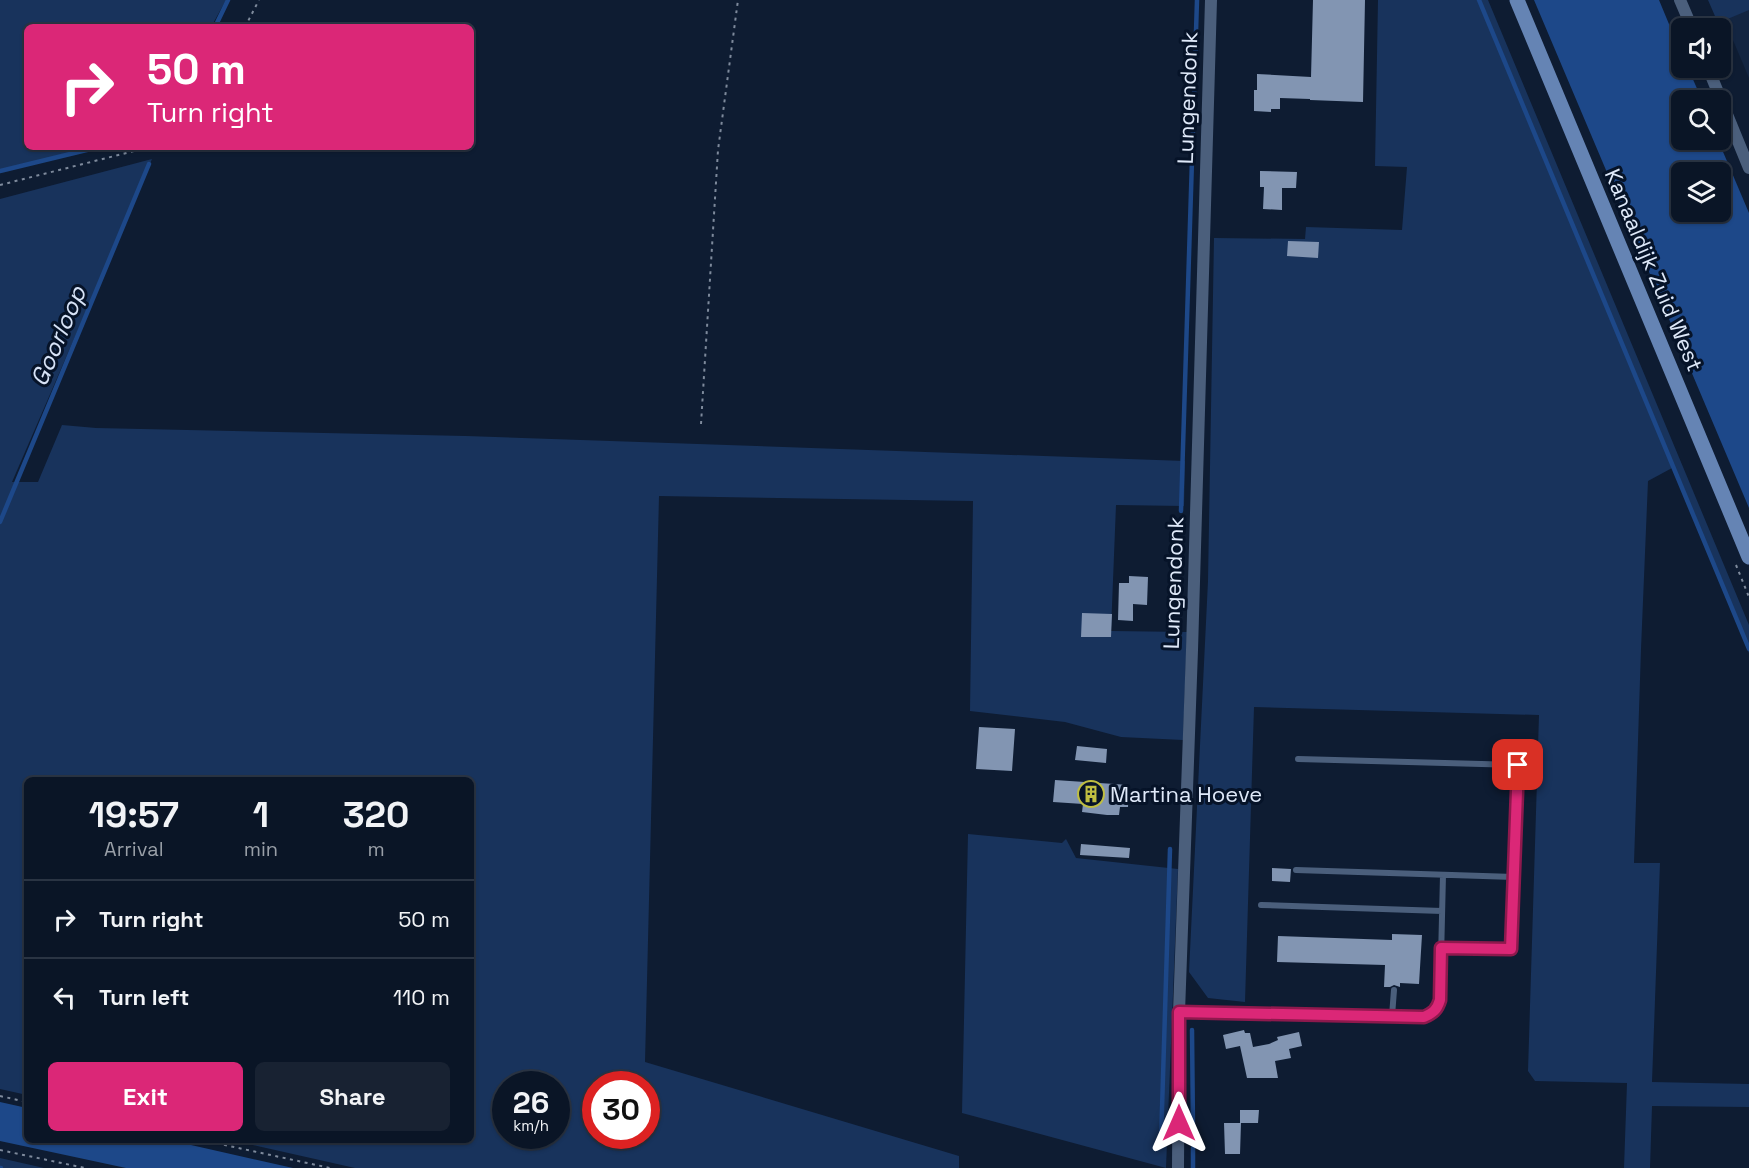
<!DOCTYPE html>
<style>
:root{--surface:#0a1526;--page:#182232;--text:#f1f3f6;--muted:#999fa7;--line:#2a3443;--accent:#db2777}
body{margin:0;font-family:"Space Grotesk",sans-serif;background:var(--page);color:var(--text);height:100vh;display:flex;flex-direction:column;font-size:22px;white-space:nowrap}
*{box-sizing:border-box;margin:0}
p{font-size:20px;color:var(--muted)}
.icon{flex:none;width:33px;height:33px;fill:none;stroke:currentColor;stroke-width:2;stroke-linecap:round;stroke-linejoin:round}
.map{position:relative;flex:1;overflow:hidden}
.drawer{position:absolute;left:24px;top:777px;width:450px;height:366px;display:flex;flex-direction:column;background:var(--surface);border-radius:9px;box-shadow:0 2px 4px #0004,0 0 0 2px var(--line)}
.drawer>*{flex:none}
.guide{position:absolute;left:24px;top:24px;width:450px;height:126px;border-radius:9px;box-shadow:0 2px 4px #0004,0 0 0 2px var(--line);background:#db2777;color:#fff;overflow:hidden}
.fabs{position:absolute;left:1671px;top:18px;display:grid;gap:12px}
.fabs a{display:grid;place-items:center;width:60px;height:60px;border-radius:9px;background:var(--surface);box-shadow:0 2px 4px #0004,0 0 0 2px var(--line);font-size:30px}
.speed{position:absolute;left:492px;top:1071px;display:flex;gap:12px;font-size:30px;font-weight:700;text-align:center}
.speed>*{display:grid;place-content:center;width:78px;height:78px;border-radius:50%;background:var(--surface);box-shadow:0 2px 4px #0004,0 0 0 2px var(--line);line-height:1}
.speed small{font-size:15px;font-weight:400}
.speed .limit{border:9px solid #d22;background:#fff;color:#111}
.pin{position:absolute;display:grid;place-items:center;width:51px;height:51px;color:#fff;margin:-26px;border-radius:12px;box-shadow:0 3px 9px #0006}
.me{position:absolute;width:66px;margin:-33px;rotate:0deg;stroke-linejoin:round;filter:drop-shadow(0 0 4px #0008)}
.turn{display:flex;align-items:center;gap:21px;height:126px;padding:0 24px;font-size:27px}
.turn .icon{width:78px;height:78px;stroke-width:2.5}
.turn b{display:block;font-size:42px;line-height:51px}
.eta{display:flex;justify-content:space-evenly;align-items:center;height:102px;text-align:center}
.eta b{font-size:36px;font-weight:600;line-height:42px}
.button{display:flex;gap:12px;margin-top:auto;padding:12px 24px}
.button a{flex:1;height:69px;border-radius:9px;background:var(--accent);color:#fff;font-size:24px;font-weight:600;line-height:69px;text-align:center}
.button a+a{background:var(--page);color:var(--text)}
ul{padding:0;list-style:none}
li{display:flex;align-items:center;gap:18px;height:78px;padding:0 24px;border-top:2px solid var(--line)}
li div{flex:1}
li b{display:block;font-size:22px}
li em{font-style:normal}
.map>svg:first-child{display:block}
</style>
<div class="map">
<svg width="1749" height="1168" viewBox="0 0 1749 1168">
<rect width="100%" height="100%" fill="#0e1c32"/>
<path fill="#132541" d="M1716,0H1749V78Z"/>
<path fill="#18335c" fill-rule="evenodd" d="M0,0H226L211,27H27V147H96L0,171Z
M1378,0H1488L1749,625V653L1672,468L1648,481L1641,649L1634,863H1660L1652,1082L1749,1084V1107L1652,1106L1650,1168H1624L1627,1083L1535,1081L1528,1071L1539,715L1254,707L1245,1002L1208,998L1189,972L1208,581L1214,238L1305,239L1306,227L1402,230L1407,167L1375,166Z
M1708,0H1749V10L1718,23Z
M152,159L12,482H38L62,425L96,428L466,436L1185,461L1184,506L1116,505L1111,631L1187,632L1183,740L1121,737L1065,722L970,711L973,501L659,496L645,1062L959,1156V1168H355L231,1140H471V780H27V1095L0,1089V199ZM506,1084H556V1136H506ZM596,1084H646V1136H596Z
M968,834L1062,843L1066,839L1076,858L1178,869L1166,1168L962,1113Z
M0,1158L44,1168H0Z"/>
<path fill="#1d4889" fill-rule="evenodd" d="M1534,0H1659L1681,53L1682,68H1688L1702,100H1682V140H1718L1749,213V508ZM1682,172H1720V212H1682Z
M0,1102L27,1108V1140H169L293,1168H126L0,1141Z"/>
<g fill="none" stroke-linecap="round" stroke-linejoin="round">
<path stroke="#1d4889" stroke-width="4.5" d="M1479,0L1749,649
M215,27L228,0
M0,171L99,147
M1181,511L1197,0
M0,522L149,164
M1192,1030L1193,1129
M1161,1142L1170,849
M1193,1148V1168
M0,1168H1"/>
</g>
<path fill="#8295b2" d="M1313,0H1365L1363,102L1310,100V99L1280,98V109H1271V112L1254,111V90H1257V74L1311,77Z
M1260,171L1297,172L1296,188H1282V210L1263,209L1264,187H1260Z
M1288,241L1319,242L1318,258L1287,256Z
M1129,576L1148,577L1147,605L1133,604V621L1118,620L1119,583H1129Z
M1082,613L1112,614L1111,637H1081Z
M979,727L1015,729L1012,771L976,769Z
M1077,746L1107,749L1106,763L1075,760Z
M1055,780L1129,785L1128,807H1120L1119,815H1107L1082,812L1083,804L1053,802Z
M1081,844L1130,848L1129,858L1080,855Z
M1272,868L1291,869L1290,882L1272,881Z
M1392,934L1422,935L1419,984L1400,983V987L1394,985L1390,987H1384L1385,965L1277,962L1278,936L1392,940Z
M1244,1030L1245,1033H1250L1253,1047L1269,1044L1278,1040L1277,1037L1299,1032L1302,1046L1289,1049L1291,1058L1275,1061L1278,1078H1247L1240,1046L1226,1049L1223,1035Z
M1240,1110H1259L1258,1123H1240Z
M1224,1123H1241L1240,1154H1225Z"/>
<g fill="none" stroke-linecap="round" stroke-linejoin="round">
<path stroke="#7e8a9c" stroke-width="2" stroke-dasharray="3 4.5" stroke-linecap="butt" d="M245,27L259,0
M0,185L150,147
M701,424L718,150L738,0
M1736,565L1749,597
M0,1096L27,1102
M202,1140L330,1168
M0,1150L85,1168"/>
<path stroke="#4b5f7c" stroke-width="6" d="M1298,759L1518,765L1511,949L1441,948
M1296,870L1514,877
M1261,905L1442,911
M1179,1012L1424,1017C1433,1013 1437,1010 1440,1000L1443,875
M1392,1016L1394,990"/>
<path stroke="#4b5f7c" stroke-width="12" d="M1680,0L1692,28
M1708,68L1749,168
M1178,1168L1179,1012L1192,650L1211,0"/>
<path stroke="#6584b4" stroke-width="15" d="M1517,0L1749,557"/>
</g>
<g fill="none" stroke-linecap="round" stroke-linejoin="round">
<defs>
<path id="route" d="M1179,1123V1012L1424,1017C1433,1013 1437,1010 1440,1000L1441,948L1511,949L1518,765"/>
</defs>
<use href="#route" stroke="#8e194d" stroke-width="15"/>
<use href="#route" stroke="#db2777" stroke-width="10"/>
</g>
<defs>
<symbol id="building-ring" viewBox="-11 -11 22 22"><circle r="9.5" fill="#061328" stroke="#bfbe41" stroke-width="1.5"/><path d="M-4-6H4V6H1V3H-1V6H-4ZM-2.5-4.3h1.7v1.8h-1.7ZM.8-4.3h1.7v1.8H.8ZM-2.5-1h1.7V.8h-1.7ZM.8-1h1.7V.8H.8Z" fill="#bfbe41"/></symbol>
</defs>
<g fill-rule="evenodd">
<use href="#building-ring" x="1076" y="779" width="30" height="30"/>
</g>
<g text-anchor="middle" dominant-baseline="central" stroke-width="6" stroke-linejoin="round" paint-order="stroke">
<g font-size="22" fill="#dfe9f9" stroke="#061328">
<text transform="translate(1187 98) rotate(-88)">Lungendonk</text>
<text transform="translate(1654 270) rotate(67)">Kanaaldijk Zuid West</text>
<text transform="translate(1173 583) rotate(-88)">Lungendonk</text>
</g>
<g font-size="22" fill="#dfe9f9" stroke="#061328" text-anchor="start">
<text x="1110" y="794">Martina Hoeve</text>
</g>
<g font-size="24" font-style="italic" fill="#d7e3f7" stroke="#061328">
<text transform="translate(58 336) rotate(-67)">Goorloop</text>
</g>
</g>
</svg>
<div class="fabs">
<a><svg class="icon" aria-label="sound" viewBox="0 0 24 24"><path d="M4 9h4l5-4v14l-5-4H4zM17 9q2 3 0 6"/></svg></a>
<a><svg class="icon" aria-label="search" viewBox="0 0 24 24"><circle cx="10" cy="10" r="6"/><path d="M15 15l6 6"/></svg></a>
<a><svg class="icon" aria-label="layers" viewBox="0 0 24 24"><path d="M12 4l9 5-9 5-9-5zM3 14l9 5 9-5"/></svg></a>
</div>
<div class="speed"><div>26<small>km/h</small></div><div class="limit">30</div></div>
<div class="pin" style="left:1518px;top:765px;background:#d93025"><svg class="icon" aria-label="arrive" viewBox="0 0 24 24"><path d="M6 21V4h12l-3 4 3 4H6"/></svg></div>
<svg class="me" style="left:1179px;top:1123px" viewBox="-20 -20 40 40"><path d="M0-17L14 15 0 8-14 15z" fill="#db2777" stroke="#fff" stroke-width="4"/></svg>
<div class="guide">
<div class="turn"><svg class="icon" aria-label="right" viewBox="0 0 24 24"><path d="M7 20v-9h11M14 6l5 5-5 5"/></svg><div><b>50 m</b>Turn right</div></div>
</div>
<section class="drawer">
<div class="eta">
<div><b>19:57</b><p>Arrival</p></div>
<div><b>1</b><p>min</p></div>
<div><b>320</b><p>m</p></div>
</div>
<ul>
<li><svg class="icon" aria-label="right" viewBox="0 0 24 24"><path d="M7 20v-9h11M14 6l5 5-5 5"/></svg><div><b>Turn right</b></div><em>50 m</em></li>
<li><svg class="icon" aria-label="left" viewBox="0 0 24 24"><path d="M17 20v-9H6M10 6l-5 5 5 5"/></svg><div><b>Turn left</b></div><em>110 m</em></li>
</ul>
<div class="button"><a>Exit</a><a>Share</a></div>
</section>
</div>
